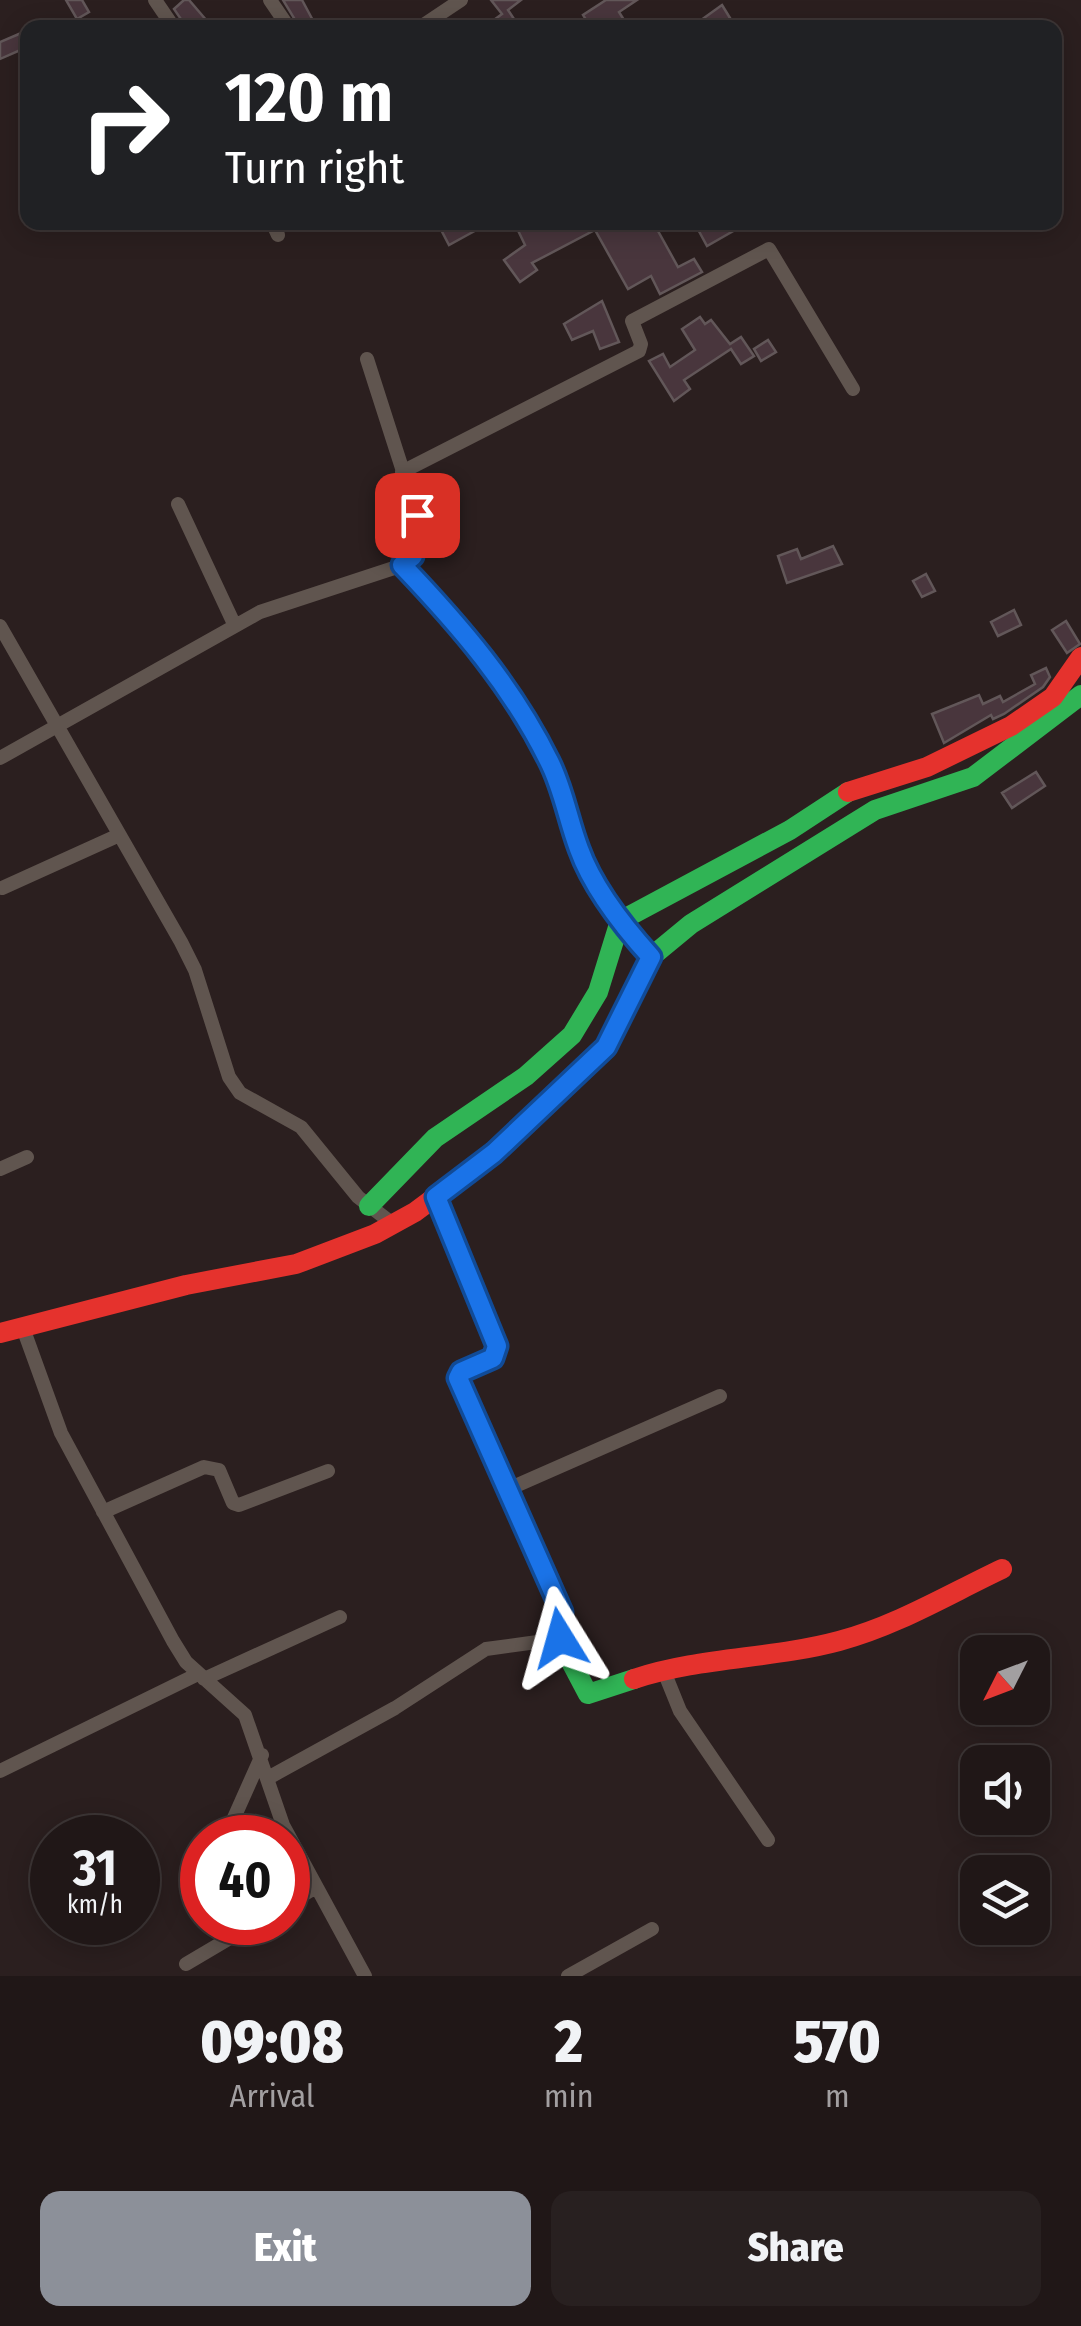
<!DOCTYPE html>
<style>
:root{--surface:#201717;--page:#282020;--text:#f1f3f6;--muted:#a29fa1;--line:#3d3636;--accent:#8c9099}
body{margin:0;font-family:"Fira Sans Condensed",sans-serif;background:var(--page);color:var(--text);height:100vh;display:flex;flex-direction:column;font-size:38px;white-space:nowrap}
*{box-sizing:border-box;margin:0}
p{font-size:32px;color:var(--muted)}
.icon{flex:none;width:55px;height:55px;fill:none;stroke:currentColor;stroke-width:2;stroke-linecap:round;stroke-linejoin:round}
.map{position:relative;height:1976px;overflow:hidden}
.details{display:flex;flex-direction:column;background:var(--surface);flex:1}
.details>*{flex:none}
.guide{position:absolute;left:20px;top:20px;width:1042px;height:210px;border-radius:20px;box-shadow:0 5px 25px #0003,0 0 0 2px var(--line);background:#202124;color:#fff;overflow:hidden}
.needle{width:65px;rotate:228deg}
.fabs{position:absolute;left:960px;top:1635px;display:grid;gap:20px}
.fabs a{display:grid;place-items:center;width:90px;height:90px;border-radius:20px;background:var(--surface);box-shadow:0 5px 25px #0003,0 0 0 2px var(--line);font-size:50px}
.speed{position:absolute;left:30px;top:1815px;display:flex;gap:20px;font-size:50px;font-weight:700;text-align:center}
.speed>*{display:grid;place-content:center;width:130px;height:130px;border-radius:50%;background:var(--surface);box-shadow:0 5px 25px #0003,0 0 0 2px var(--line);line-height:1}
.speed small{font-size:25px;font-weight:400}
.speed .limit{border:15px solid #d22;background:#fff;color:#111}
.pin{position:absolute;display:grid;place-items:center;width:85px;height:85px;color:#fff;margin:-42px;border-radius:20px;box-shadow:0 5px 15px #0006}
.me{position:absolute;width:110px;margin:-55px;rotate:352deg;stroke-linejoin:round;filter:drop-shadow(0 0 8px #0008)}
.turn{display:flex;align-items:center;gap:35px;height:210px;padding:0 40px;font-size:45px}
.turn .icon{width:130px;height:130px;stroke-width:2.5}
.turn b{display:block;font-size:70px;line-height:85px}
.eta{display:flex;justify-content:space-evenly;align-items:center;height:170px;text-align:center}
.eta b{font-size:60px;font-weight:800;line-height:70px}
.action{display:flex;gap:20px;margin-top:auto;padding:20px 40px}
.action a{flex:1;height:115px;border-radius:20px;background:var(--accent);color:#fff;font-size:40px;font-weight:800;line-height:115px;text-align:center}
.action a+a{background:var(--page);color:var(--text)}
.map>svg:first-child{display:block}
</style>
<div class="map">
<svg width="1081" height="1976" viewBox="0 0 1081 1976">
<rect width="100%" height="100%" fill="#2b1f1f"/>
<path fill="#49363d" stroke="#625759" stroke-width="2.5" d="M66,0H82L89,12L77,19Z
M184,0H189L213,28H187L174,9Z
M283,0H302L317,28H300Z
M491,0H521L508,10L520,28H483L502,14Z
M606,0H637L619,12L629,28H591L583,15Z
M722,5L730,18L716,28H690Z
M19,34L25,48L0,59V42Z
M437,222H491L449,245Z
M514,222H653L678,267L694,259L702,272L660,294L651,276L628,289L595,230L532,263L537,270L520,282L504,260L525,245Z
M694,222H749L707,246Z
M602,301L619,342L600,349L593,331L572,340L564,324Z
M700,317L705,324L711,320L730,344L741,337L754,356L741,364L731,349L684,380L690,389L674,401L649,361L663,354L670,367L695,350L682,329Z
M768,340L776,352L761,361L754,349Z
M833,546L842,564L787,583L778,556L797,549L801,559Z
M926,574L935,591L922,597L913,581Z
M1014,610L1021,625L998,636L991,622Z
M1066,621L1080,644L1067,653L1052,630Z
M1046,668L1050,677L1043,687L1004,714L993,719L991,715L944,743L932,714L979,695L983,704L1000,696L1003,702L1035,684L1031,675Z
M1036,772L1045,786L1012,808L1002,793Z"/>
<g fill="none" stroke-linecap="round" stroke-linejoin="round">
<path stroke="#60554f" stroke-width="14" d="M155,0L174,28
M270,0L289,28
M419,28L461,0
M272,222L278,235
M402,472L639,351L641,344L632,321L769,249L853,389
M178,504L235,626
M403,565C459,626 512,686 549,761C563,789 568,820 579,849C593,888 624,926 651,957
M0,626L181,942L195,970L229,1077L240,1093L301,1127L358,1197L393,1224
M0,758L260,612L403,565L413,556L417,515L367,359
M2,888L117,836
M0,1169L27,1157
M23,1328L61,1433L173,1641L186,1662L245,1715L283,1825L365,1976
M506,1490L720,1396
M103,1512L204,1467L219,1470L233,1503L239,1505L328,1471
M663,1669L680,1711L768,1840
M204,1679L340,1617
M0,1771L198,1674
M268,1778L395,1708L486,1649L559,1639
M225,1838L262,1755
M288,1904L316,1887
M186,1964L257,1922
M568,1976L652,1929"/>
<path stroke="#30b455" stroke-width="20" d="M486,1159L607,1047L651,957L691,924L875,810L973,777L1081,695
M436,1197L497,1346L493,1358L461,1372L458,1378L562,1611L559,1639L588,1694L634,1679
M369,1206L435,1138L526,1076L572,1035L598,992L620,921L790,830L848,792"/>
<path stroke="#e5322d" stroke-width="20" d="M848,792L927,767L1011,726L1053,697L1081,657
M0,1333L186,1285L296,1264L375,1234L415,1212L486,1159
M634,1679C700,1657 772,1659 839,1641C896,1626 949,1594 1002,1569"/>
</g>
<g fill="none" stroke-linecap="round" stroke-linejoin="round">
<defs>
<path id="route" d="M417,515L413,556L402,565C460,626 512,686 549,761C563,788 568,820 579,849C593,888 623,926 651,957L606,1047L494,1153L436,1197L497,1346L493,1358L461,1372L458,1378L562,1612L560,1638"/>
</defs>
<use href="#route" stroke="#114b97" stroke-width="25"/>
<use href="#route" stroke="#1a73e8" stroke-width="18"/>
</g>
</svg>
<div class="fabs">
<a><svg class="needle" viewBox="-14 -14 28 28"><path d="M0-13l5 13h-10z" fill="#e53935"/><path d="M0 13l5-13h-10z" fill="#a29fa1"/></svg></a>
<a><svg class="icon" aria-label="sound" viewBox="0 0 24 24"><path d="M4 9h4l5-4v14l-5-4H4zM17 9q2 3 0 6"/></svg></a>
<a><svg class="icon" aria-label="layers" viewBox="0 0 24 24"><path d="M12 4l9 5-9 5-9-5zM3 14l9 5 9-5"/></svg></a>
</div>
<div class="speed"><div>31<small>km/h</small></div><div class="limit">40</div></div>
<div class="pin" style="left:417px;top:515px;background:#d93025"><svg class="icon" aria-label="arrive" viewBox="0 0 24 24"><path d="M6 21V4h12l-3 4 3 4H6"/></svg></div>
<svg class="me" style="left:560px;top:1638px" viewBox="-20 -20 40 40"><path d="M0-17L14 15 0 8-14 15z" fill="#1a73e8" stroke="#fff" stroke-width="4"/></svg>
<div class="guide">
<div class="turn"><svg class="icon" aria-label="right" viewBox="0 0 24 24"><path d="M7 20v-9h11M14 6l5 5-5 5"/></svg><div><b>120 m</b>Turn right</div></div>
</div>
</div>
<section class="details">
<div class="eta">
<div><b>09:08</b><p>Arrival</p></div>
<div><b>2</b><p>min</p></div>
<div><b>570</b><p>m</p></div>
</div>
<div class="action"><a>Exit</a><a>Share</a></div>
</section>
